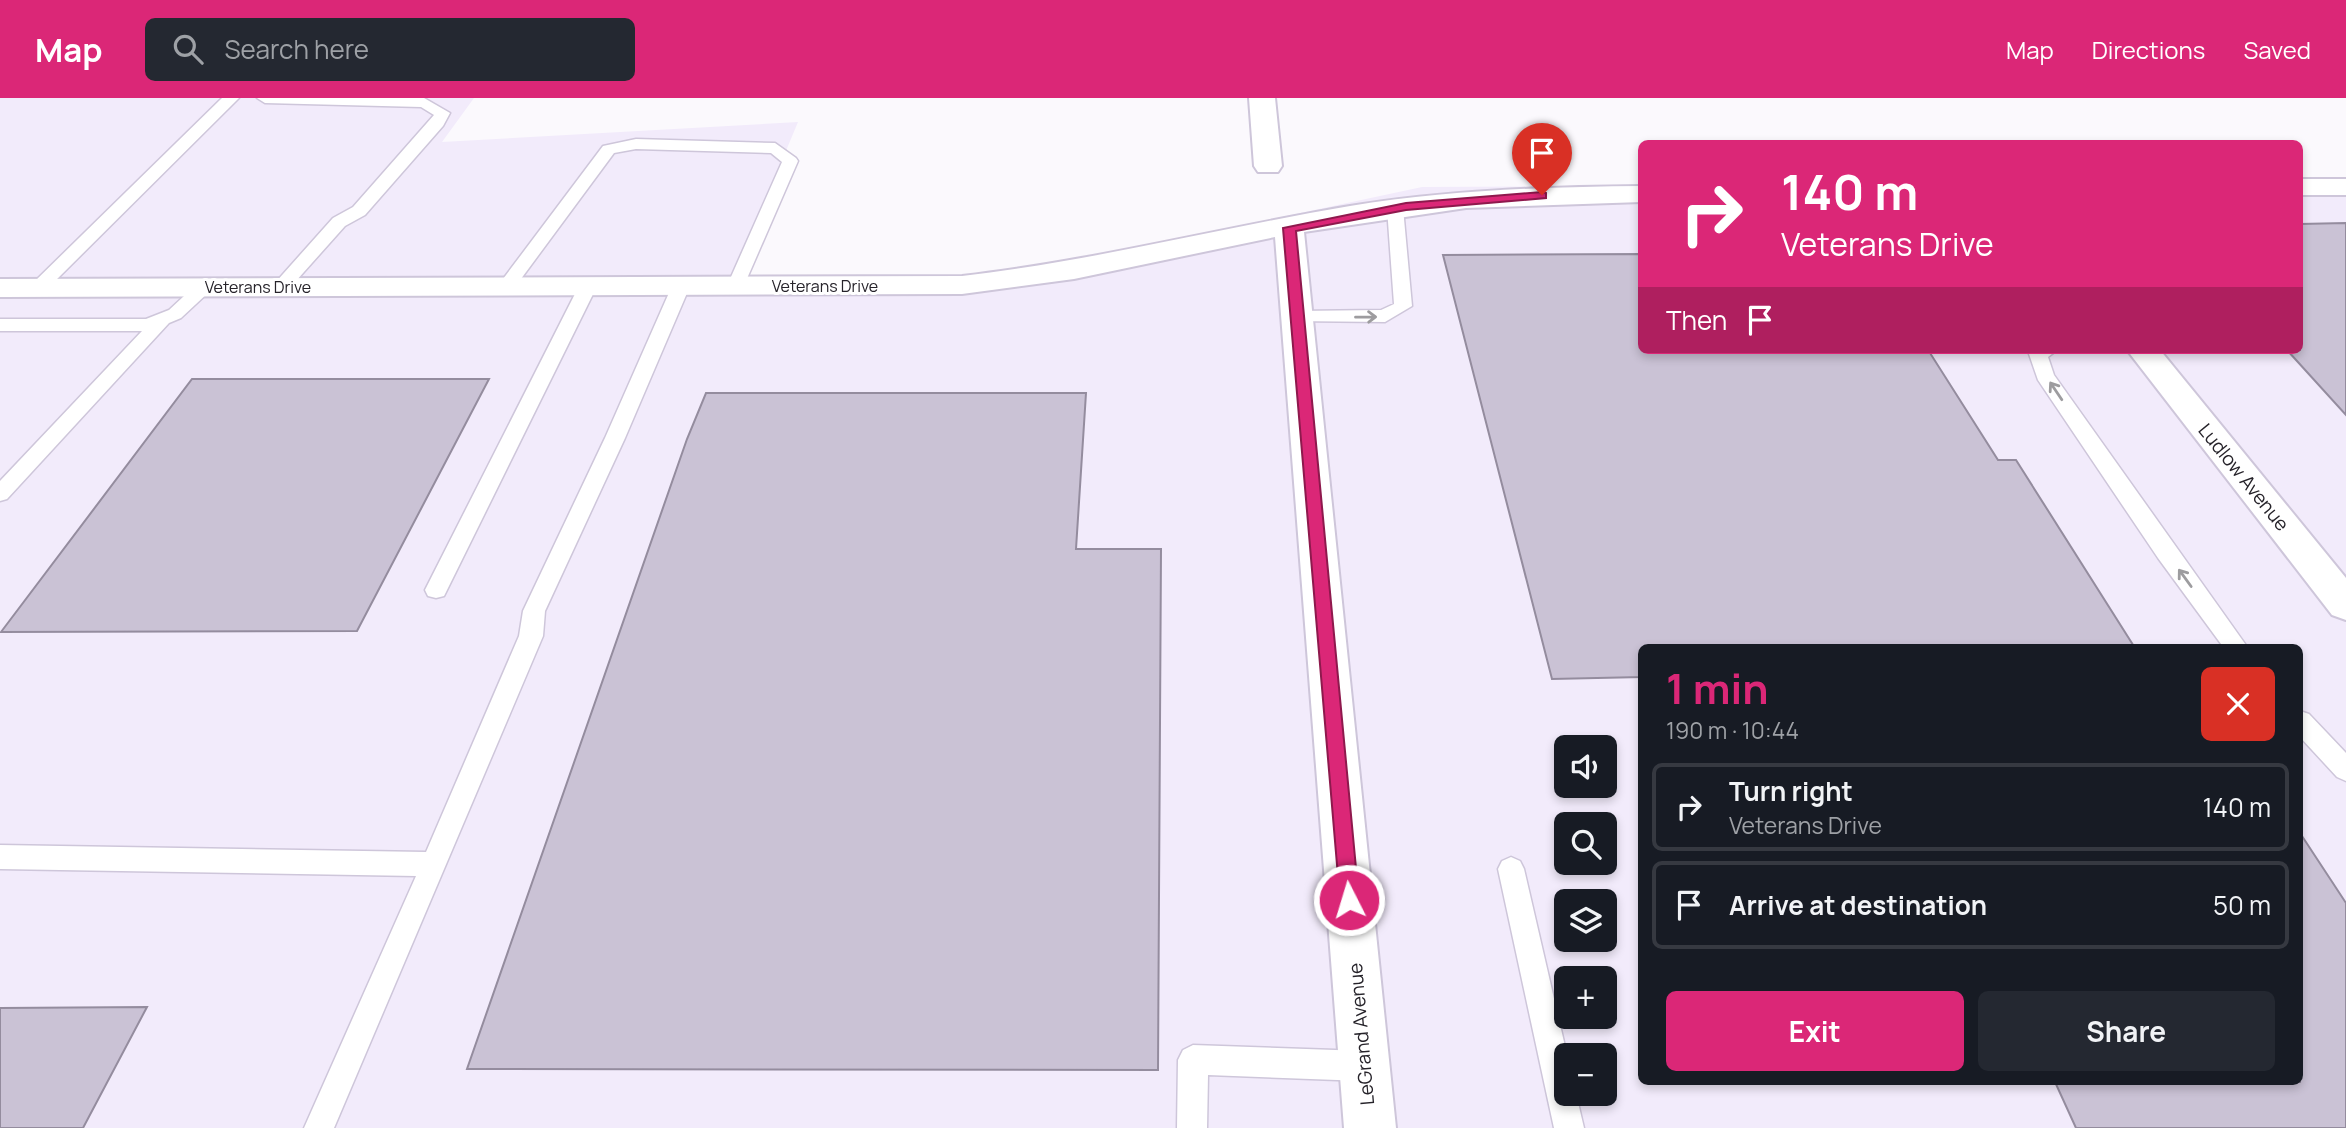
<!DOCTYPE html>
<meta charset="utf-8">
<style>
:root{--surface:#171b24;--page:#242831;--text:#f1f3f6;--muted:#9ea1a6;--line:#363941;--accent:#db2777}
body{margin:0;font-family:Manrope,sans-serif;background:var(--page);color:var(--text);height:100vh;display:flex;flex-direction:column;font-size:26px;white-space:nowrap}
*{box-sizing:border-box;margin:0}
p{font-size:23px;color:var(--muted)}
.icon{flex:none;width:38px;height:38px;fill:none;stroke:currentColor;stroke-width:2;stroke-linecap:round;stroke-linejoin:round}
.map{position:relative;flex:1;overflow:hidden}
.details{position:absolute;left:1638px;top:546px;width:665px;height:441px;display:flex;flex-direction:column;background:var(--surface);border-radius:10px;box-shadow:0 4px 10px #0003}
.details>*{flex:none}
.guide{position:absolute;left:1638px;top:42px;width:665px;height:214px;border-radius:10px;box-shadow:0 4px 10px #0003;background:#db2777;color:#fff;overflow:hidden}
.fabs{position:absolute;left:1554px;top:637px;display:grid;gap:14px}
.fabs a{display:grid;place-items:center;width:63px;height:63px;border-radius:10px;background:var(--surface);box-shadow:0 4px 10px #0003;font-size:35px}
.pin{position:absolute;display:grid;place-items:center;width:60px;height:60px;color:#fff;margin:-72px -30px;border-radius:50% 50% 50% 0;rotate:-45deg;box-shadow:0 0 7px #0007}
.pin .icon{rotate:45deg}
.me{position:absolute;width:77px;margin:-38px;rotate:355deg;stroke-linejoin:round;filter:drop-shadow(0 0 5px #0008)}
.turn{display:flex;align-items:center;gap:24px;height:147px;padding:0 28px;font-size:32px}
.turn .icon{width:91px;height:91px;stroke-width:2.5}
.turn b{display:block;font-size:49px;line-height:60px}
.then{display:flex;align-items:center;height:66px;padding:0 28px;background:#0003;gap:14px;font-size:26px}
.round{display:grid;place-items:center;flex:none;width:74px;height:74px;border-radius:10px;background:var(--page)}
.summary{display:flex;align-items:center;justify-content:space-between;height:119px;padding:0 28px}
h1{font-size:42px;font-weight:700;line-height:52px;color:var(--accent)}
.primary-button{display:flex;gap:14px;margin-top:auto;padding:14px 28px}
.primary-button a{flex:1;height:80px;border-radius:10px;background:var(--accent);color:#fff;font-size:28px;font-weight:700;line-height:80px;text-align:center}
.primary-button a+a{background:var(--page);color:var(--text)}
ul{padding:0;list-style:none}
li{display:flex;align-items:center;gap:21px;height:88px;margin:0 14px 10px;padding:0 14px;border:4px solid var(--line);border-radius:10px}
li div{flex:1}
li b{display:block;font-size:26px}
li em{font-style:normal}
header{display:flex;align-items:center;gap:42px;box-sizing:border-box;height:98px;padding:0 35px;background:var(--accent);color:#fff}
header strong{font-size:33px}
nav{display:flex;gap:38px;margin-inline-start:auto;font-size:24px}
.search{width:490px;height:63px;background:var(--page);display:flex;align-items:center;gap:18px;box-sizing:border-box;padding:0 24px;border-radius:10px;color:var(--muted);font-size:26px}
.map>svg:first-child{display:block}
</style>
<header>
<strong>Map</strong>
<div class="search"><svg class="icon" aria-label="search" viewBox="0 0 24 24"><circle cx="10" cy="10" r="6"/><path d="M15 15l6 6"/></svg>Search here</div>
<nav><a>Map</a><a>Directions</a><a>Saved</a></nav>
</header>
<div class="map">
<svg width="2346" height="1030" viewBox="0 0 2346 1030">
<rect width="100%" height="100%" fill="#fbf9fd"/>
<path fill="#f2ebfb" fill-rule="evenodd" d="M0,0H474L442,44L798,24L730,187H962L1422,89L1641,88L1642,252H2300V85L2346,84V1030H0ZM1642,550H2300V984H1642ZM1566,649H1605V688H1566ZM1566,726H1605V765H1566ZM1566,803H1605V842H1566ZM1566,880H1605V919H1566ZM1566,957H1605V996H1566Z"/>
<path fill="#cac2d5" stroke="#948c9e" stroke-width="2" d="M2346,125V317L2287,252H2300V126Z
M1642,156V252H1989L1930,255L1998,362H2016L2135,550H1642V579L1552,581L1443,157Z
M192,281H489L357,533L1,534Z
M706,295H1086L1076,451H1161L1158,972L467,971L687,341Z
M2300,735L2346,805V1030H2076L2055,984H2300Z
M147,909L83,1030H0V910Z"/>
<g fill="none" stroke-linecap="round" stroke-linejoin="round">
<defs>
<path id="lane" d="M222,0H239L44,194H32L29,190L32,186Z
M257,0H424L450,15L443,28L365,117L345,128L287,193H275L272,189L275,185L333,120L353,109L434,17L421,9L265,5Z
M636,41L775,45L796,60L798,63L742,192H730L727,188L782,64L771,55L636,51L614,55L512,193H500L497,189L500,185L603,48Z
M1395,105L1403,110L1412,208L1385,224L1291,223L1288,219L1297,213L1381,212L1394,206L1387,110Z
M588,183L597,188L447,492L444,498L436,500L428,498L425,492L579,188Z
M681,183L690,188L625,340L545,513L543,538L334,1030H304L416,778L0,771V747L426,754L519,538L523,513L605,340L672,188Z
M204,184L210,185L213,189L210,193L181,220L169,225L7,401L0,403V383L142,233H0V221H146L169,212L198,185Z
M2031,252H2057L2048,259L2054,277L2248,550H2224L2158,460L2038,282L2029,256Z
M2300,613L2309,616L2346,655V683L2337,679L2300,639Z
M1511,759L1520,763L1524,771L1567,957L1566,996H1576L1584,1030H1554L1498,771L1502,763Z
M1193,947L1364,953L1374,958L1379,968L1374,978L1364,983L1208,977L1207,1030H1177L1178,962L1183,952Z"/>
<path id="street" d="M1249,0H1275L1282,68L1278,74H1258L1254,68Z
M2300,81H2346V97H2300Z
M1642,88V104L1466,110L1304,134L1396,1030H1344L1275,139L1074,181L962,196L0,199V181L962,178C1093,163 1220,130 1350,108C1446,92 1544,89 1642,88Z
M2127,252H2160L2346,480V522L2332,517Z"/>
</defs>
<use href="#lane" stroke="#cec6da" stroke-width="3"/>
<use href="#street" stroke="#cec6da" stroke-width="4"/>
<use href="#lane" fill="#fff" fill-rule="evenodd"/>
<use href="#street" fill="#fff" fill-rule="evenodd"/>
</g>
<defs><path id="oneway-shaft" d="M-6 0H5M1.5-3L5.5 0L1.5 3" fill="none" stroke-width="1.6" stroke-linecap="round" stroke-linejoin="round" transform="scale(1.75)"/></defs>
<g stroke="#9d9c9f">
<use href="#oneway-shaft" transform="translate(1366 219) rotate(-1)"/>
<use href="#oneway-shaft" transform="translate(2056 293) rotate(-124)"/>
<use href="#oneway-shaft" transform="translate(2185 480) rotate(-126)"/>
</g>
<path fill="#db2777" stroke="#8e194d" stroke-width="2" d="M1542,94L1546,95V100L1406,112L1296,133L1359,802L1356,808L1349,811L1343,808L1340,802L1283,130L1406,105Z"/>
<g text-anchor="middle" dominant-baseline="central" stroke-width="6" stroke-linejoin="round" paint-order="stroke">
<g font-size="16" fill="#26232a" stroke="#fff">
<text x="825" y="188">Veterans Drive</text>
<text x="258" y="189">Veterans Drive</text>
</g>
<g font-size="19" fill="#26232a" stroke="#fff">
<text transform="translate(2244 379) rotate(51)">Ludlow Avenue</text>
<text transform="translate(1361 936) rotate(-95)">LeGrand Avenue</text>
</g>
</g>
</svg>
<div class="fabs">
<a><svg class="icon" aria-label="sound" viewBox="0 0 24 24"><path d="M4 9h4l5-4v14l-5-4H4zM17 9q2 3 0 6"/></svg></a>
<a><svg class="icon" aria-label="search" viewBox="0 0 24 24"><circle cx="10" cy="10" r="6"/><path d="M15 15l6 6"/></svg></a>
<a><svg class="icon" aria-label="layers" viewBox="0 0 24 24"><path d="M12 4l9 5-9 5-9-5zM3 14l9 5 9-5"/></svg></a>
<a>+</a>
<a>−</a>
</div>
<div class="pin" style="left:1542px;top:97px;background:#d93025"><svg class="icon" aria-label="arrive" viewBox="0 0 24 24"><path d="M6 21V4h12l-3 4 3 4H6"/></svg></div>
<svg class="me" style="left:1349px;top:802px" viewBox="-20 -20 40 40"><circle r="17" fill="#db2777" stroke="#fff" stroke-width="3"/><path d="M0-11L8 9 0 5-8 9z" fill="#fff"/></svg>
<div class="guide">
<div class="turn"><svg class="icon" aria-label="right" viewBox="0 0 24 24"><path d="M7 20v-9h11M14 6l5 5-5 5"/></svg><div><b>140 m</b>Veterans Drive</div></div>
<div class="then">Then<svg class="icon" aria-label="arrive" viewBox="0 0 24 24"><path d="M6 21V4h12l-3 4 3 4H6"/></svg></div>
</div>
<section class="details">
<div class="summary"><div><h1>1 min</h1><p>190 m · 10:44</p></div><a class="round" style="background:#d93025;color:#fff"><svg class="icon" aria-label="close" viewBox="0 0 24 24"><path d="M6 6l12 12M18 6L6 18"/></svg></a></div>
<ul>
<li><svg class="icon" aria-label="right" viewBox="0 0 24 24"><path d="M7 20v-9h11M14 6l5 5-5 5"/></svg><div><b>Turn right</b><p>Veterans Drive</p></div><em>140 m</em></li>
<li><svg class="icon" aria-label="arrive" viewBox="0 0 24 24"><path d="M6 21V4h12l-3 4 3 4H6"/></svg><div><b>Arrive at destination</b></div><em>50 m</em></li>
</ul>
<div class="primary-button"><a>Exit</a><a>Share</a></div>
</section>
</div>
